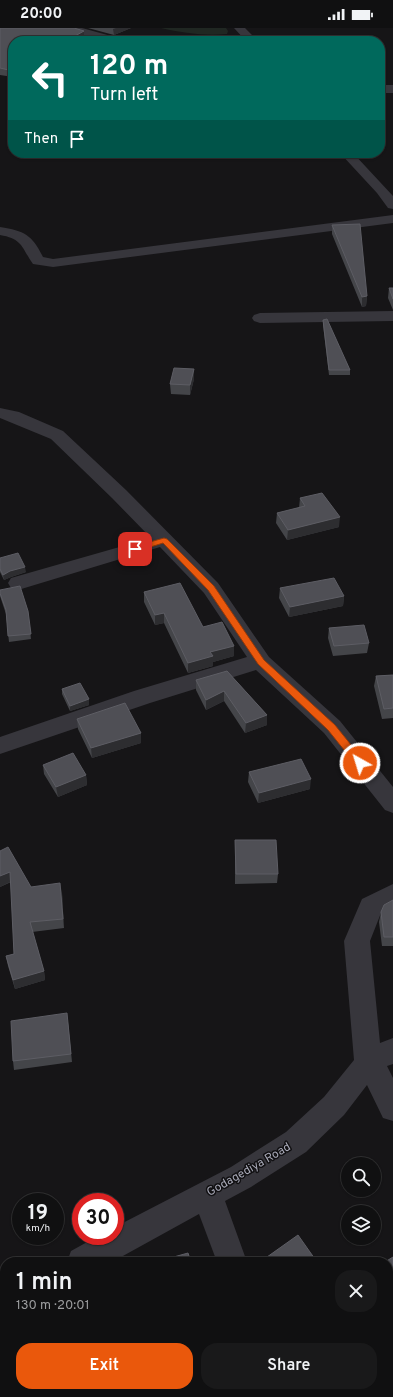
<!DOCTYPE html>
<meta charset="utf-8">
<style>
:root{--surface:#101011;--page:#19191a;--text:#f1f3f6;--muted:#9c9d9f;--line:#303031;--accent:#ea580c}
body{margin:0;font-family:Overpass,sans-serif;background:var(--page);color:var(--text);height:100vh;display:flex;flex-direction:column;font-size:15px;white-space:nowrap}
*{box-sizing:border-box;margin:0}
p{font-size:13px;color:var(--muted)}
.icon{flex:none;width:22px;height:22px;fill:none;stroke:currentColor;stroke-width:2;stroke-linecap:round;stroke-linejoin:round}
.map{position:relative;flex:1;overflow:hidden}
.details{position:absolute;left:0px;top:1229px;width:393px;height:140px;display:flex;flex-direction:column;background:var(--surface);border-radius:16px 16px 0 0;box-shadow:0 1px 3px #0004,0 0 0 1px var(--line)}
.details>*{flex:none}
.guide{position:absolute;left:8px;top:8px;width:377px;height:122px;border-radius:16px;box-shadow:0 1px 3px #0004,0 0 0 1px var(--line);background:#00695c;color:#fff;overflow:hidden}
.fabs{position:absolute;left:341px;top:1129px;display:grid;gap:8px}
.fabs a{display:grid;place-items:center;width:40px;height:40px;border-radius:50%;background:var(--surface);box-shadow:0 1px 3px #0004,0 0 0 1px var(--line);font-size:20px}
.speed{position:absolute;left:12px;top:1165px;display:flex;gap:8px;font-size:20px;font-weight:700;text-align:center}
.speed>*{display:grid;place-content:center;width:52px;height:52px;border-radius:50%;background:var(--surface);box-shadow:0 1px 3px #0004,0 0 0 1px var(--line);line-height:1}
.speed small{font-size:10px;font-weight:400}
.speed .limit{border:6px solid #d22;background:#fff;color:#111}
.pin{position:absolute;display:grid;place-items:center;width:34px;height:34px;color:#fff;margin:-17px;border-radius:8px;box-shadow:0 2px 6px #0006}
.me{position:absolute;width:44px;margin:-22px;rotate:321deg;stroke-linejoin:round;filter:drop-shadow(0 0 3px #0008)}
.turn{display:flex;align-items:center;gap:14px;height:84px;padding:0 16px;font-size:18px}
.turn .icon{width:52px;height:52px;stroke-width:2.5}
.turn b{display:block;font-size:28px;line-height:34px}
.then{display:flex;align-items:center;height:38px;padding:0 16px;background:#0003;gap:8px;font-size:15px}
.round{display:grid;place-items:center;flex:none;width:42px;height:42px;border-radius:16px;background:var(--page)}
.headline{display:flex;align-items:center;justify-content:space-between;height:68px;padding:0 16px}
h1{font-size:24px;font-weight:600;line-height:30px}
.action{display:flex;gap:8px;margin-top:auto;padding:8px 16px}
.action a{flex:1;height:46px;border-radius:16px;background:var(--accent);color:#fff;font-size:16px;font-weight:600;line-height:46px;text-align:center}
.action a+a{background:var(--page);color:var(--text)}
.status{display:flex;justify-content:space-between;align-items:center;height:28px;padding:0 20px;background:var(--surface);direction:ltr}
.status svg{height:11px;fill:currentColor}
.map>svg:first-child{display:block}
</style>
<div class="status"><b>20:00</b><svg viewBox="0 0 49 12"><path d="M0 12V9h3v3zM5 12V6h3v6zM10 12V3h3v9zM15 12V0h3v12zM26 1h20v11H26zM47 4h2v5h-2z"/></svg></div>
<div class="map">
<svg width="393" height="1369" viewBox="0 0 393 1369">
<rect width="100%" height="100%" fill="#161517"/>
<path fill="#202722" d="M161,0H226L228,3L227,6C204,8 183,5 161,0Z"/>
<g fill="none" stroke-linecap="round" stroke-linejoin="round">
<path fill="#37363c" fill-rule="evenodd" d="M64,0H82L122,11L124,13H105L65,2Z
M234,0H245L258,13H246Z
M380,57H393V65H380Z
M340,125H353L393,168V181L388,180L377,165Z
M393,187V195L53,239L33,236C21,219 23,211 0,207V199C25,203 32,207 43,229L53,231Z
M393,283V293L260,295L254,293L252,290L254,287L260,285Z
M0,380L19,384L63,403L126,462L218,555L269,629L340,693L393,759V785L385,782L324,705L256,642L150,675L0,726V709L134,663L247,629L204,565L160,519L18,562L11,560L8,555L11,550L151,510L112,470L51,411L0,390Z
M393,856V878L381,885L370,913L380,1015L393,1010V1036L387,1038L393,1050V1093L383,1090L367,1057L344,1087L306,1124L251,1159L225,1173L247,1234H217L199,1186L112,1234H67L71,1223L98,1208H115V1199L231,1139L286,1104L324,1069L354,1032L344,913L362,871Z
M5,1315V1354L0,1356V1317Z
M260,1364H294L296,1369H262Z"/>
</g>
<path fill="#444549" d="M0,0L84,3V9L77,13H13V49L0,47Z
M88,0H131L114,7Z
M332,197L367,268L366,278L362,279L332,206Z
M389,260H393V282L388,270Z
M323,292L350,342V347H329L323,297Z
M194,341V351L190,367L171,366L170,356Z
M300,470L339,499L287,512L276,495L277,485L299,480Z
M0,530L26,544L11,549L4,552L0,544Z
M280,560L344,568L343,578L289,589L279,570Z
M144,564L203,599L234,628L213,634V638L188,645L164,595L155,597L144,574Z
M0,565L28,583L31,611L9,614L6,586L0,568Z
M329,600L369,615L367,625L333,628L328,610Z
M227,643L267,687V697L245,705L224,673L206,682L196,662V652Z
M393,647V690L382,691L374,658L376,648Z
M62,661L89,677L70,683L62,666Z
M77,691L141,705V715L92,730L78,701Z
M43,737L86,747L87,757L58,769L44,746Z
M249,744L310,761L258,775L248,754Z
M235,812L278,846L277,855L235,856Z
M0,823L31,859L62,865L64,900L32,904L44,943L45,952L15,961L8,938L6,928L14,926L11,854L0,859Z
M393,872V918H382L379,894L381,884Z
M68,994L72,1034L14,1042L13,1033Z
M393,1229V1260L388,1252V1234Z"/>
<path fill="#2d2d30" d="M116,0H131L114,7L113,1Z
M84,3V9L77,13H66Z
M367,268L366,278L362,279V269Z
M194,341V351L190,367V357Z
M340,489L339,499L287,512L288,502Z
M25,539L26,544L11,549L4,552L3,547L10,543Z
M344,568L343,578L289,589L290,579Z
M164,585V595L155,597V587Z
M234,618V628L213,634V638L188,645V635L210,624Z
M224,663V673L206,682V672Z
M89,671V677L70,683V678Z
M267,687V697L245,705L246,695Z
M141,705V715L92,730L91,720Z
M86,747L87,757L58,769L56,759Z
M311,751L310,761L258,775L259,765Z
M10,844L12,853L0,859V848Z
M60,855L62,865L64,900L63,891Z
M44,943L45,952L15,961L13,952Z
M94,1364H97V1369H94Z"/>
<path fill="#4f4f55" stroke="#5d5d64" d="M0,0H74L84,3L66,13H13V43L0,40Z
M360,196L367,268L362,269L332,197Z
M389,260H393V271Z
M327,291L350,342H329L323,292Z
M174,340L194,341L190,357L170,356Z
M322,465L340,489L288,502L277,485L305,478L300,470Z
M18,525L25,539L10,543L3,547L0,541V530Z
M334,550L344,568L290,579L280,560Z
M180,555L203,599L222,594L234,618L210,624L213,628L188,635L164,585L155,587L144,564Z
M20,558L28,583L31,606L8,608L6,582L0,565V562Z
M364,597L369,615L334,618L329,600Z
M227,643L267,687L246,695L224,663L206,672L196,652Z
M393,647V680L384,681L376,648Z
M80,655L89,671L70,678L62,661Z
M125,675L141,705L91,720L77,691Z
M73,725L86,747L56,759L43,737Z
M301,731L311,751L259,765L249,744Z
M235,812H276L278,846H236Z
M8,819L31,859L60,855L63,891L30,894L44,943L13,952L6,928L14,926L10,844L0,848V823Z
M393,872V909H384L381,884L384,877Z
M67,985L71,1026L13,1033L11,993Z
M298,1207L317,1234H260Z
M188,1225L191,1234H164L163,1232Z
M393,1229V1249L388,1242V1234H385Z
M30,1364H94V1369H29Z"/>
<path fill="#ea580c" stroke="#983908" d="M164,510L167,511L214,558L264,632L335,697L364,733L365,735L364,738H357L328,702L258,636L208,562L163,515L135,524L131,521L132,519Z"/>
<g text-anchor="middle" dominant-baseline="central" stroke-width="3" stroke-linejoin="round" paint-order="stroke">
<g font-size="12" fill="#a8a9b7" stroke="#111012">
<text transform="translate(249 1142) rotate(-30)">Godagediya Road</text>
</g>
</g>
</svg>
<div class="fabs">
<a><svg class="icon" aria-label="search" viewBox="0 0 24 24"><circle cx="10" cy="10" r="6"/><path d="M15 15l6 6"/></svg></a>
<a><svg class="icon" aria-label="layers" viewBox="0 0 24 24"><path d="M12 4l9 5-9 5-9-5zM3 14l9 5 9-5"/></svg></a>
</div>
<div class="speed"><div>19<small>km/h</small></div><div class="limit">30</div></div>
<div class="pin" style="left:135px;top:521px;background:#d93025"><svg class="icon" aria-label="arrive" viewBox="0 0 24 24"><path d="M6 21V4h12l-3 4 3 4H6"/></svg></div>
<svg class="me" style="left:360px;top:735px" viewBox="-20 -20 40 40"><circle r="17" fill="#ea580c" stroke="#fff" stroke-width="3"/><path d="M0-11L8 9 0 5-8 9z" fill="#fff"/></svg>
<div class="guide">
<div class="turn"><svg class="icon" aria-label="left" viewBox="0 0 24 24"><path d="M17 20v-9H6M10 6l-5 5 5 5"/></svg><div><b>120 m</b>Turn left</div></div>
<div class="then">Then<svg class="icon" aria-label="arrive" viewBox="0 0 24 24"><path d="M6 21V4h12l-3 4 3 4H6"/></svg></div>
</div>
<section class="details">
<div class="headline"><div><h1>1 min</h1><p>130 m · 20:01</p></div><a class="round"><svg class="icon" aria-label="close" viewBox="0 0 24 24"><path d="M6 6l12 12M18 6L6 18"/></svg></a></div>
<div class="action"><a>Exit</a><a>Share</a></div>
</section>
</div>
